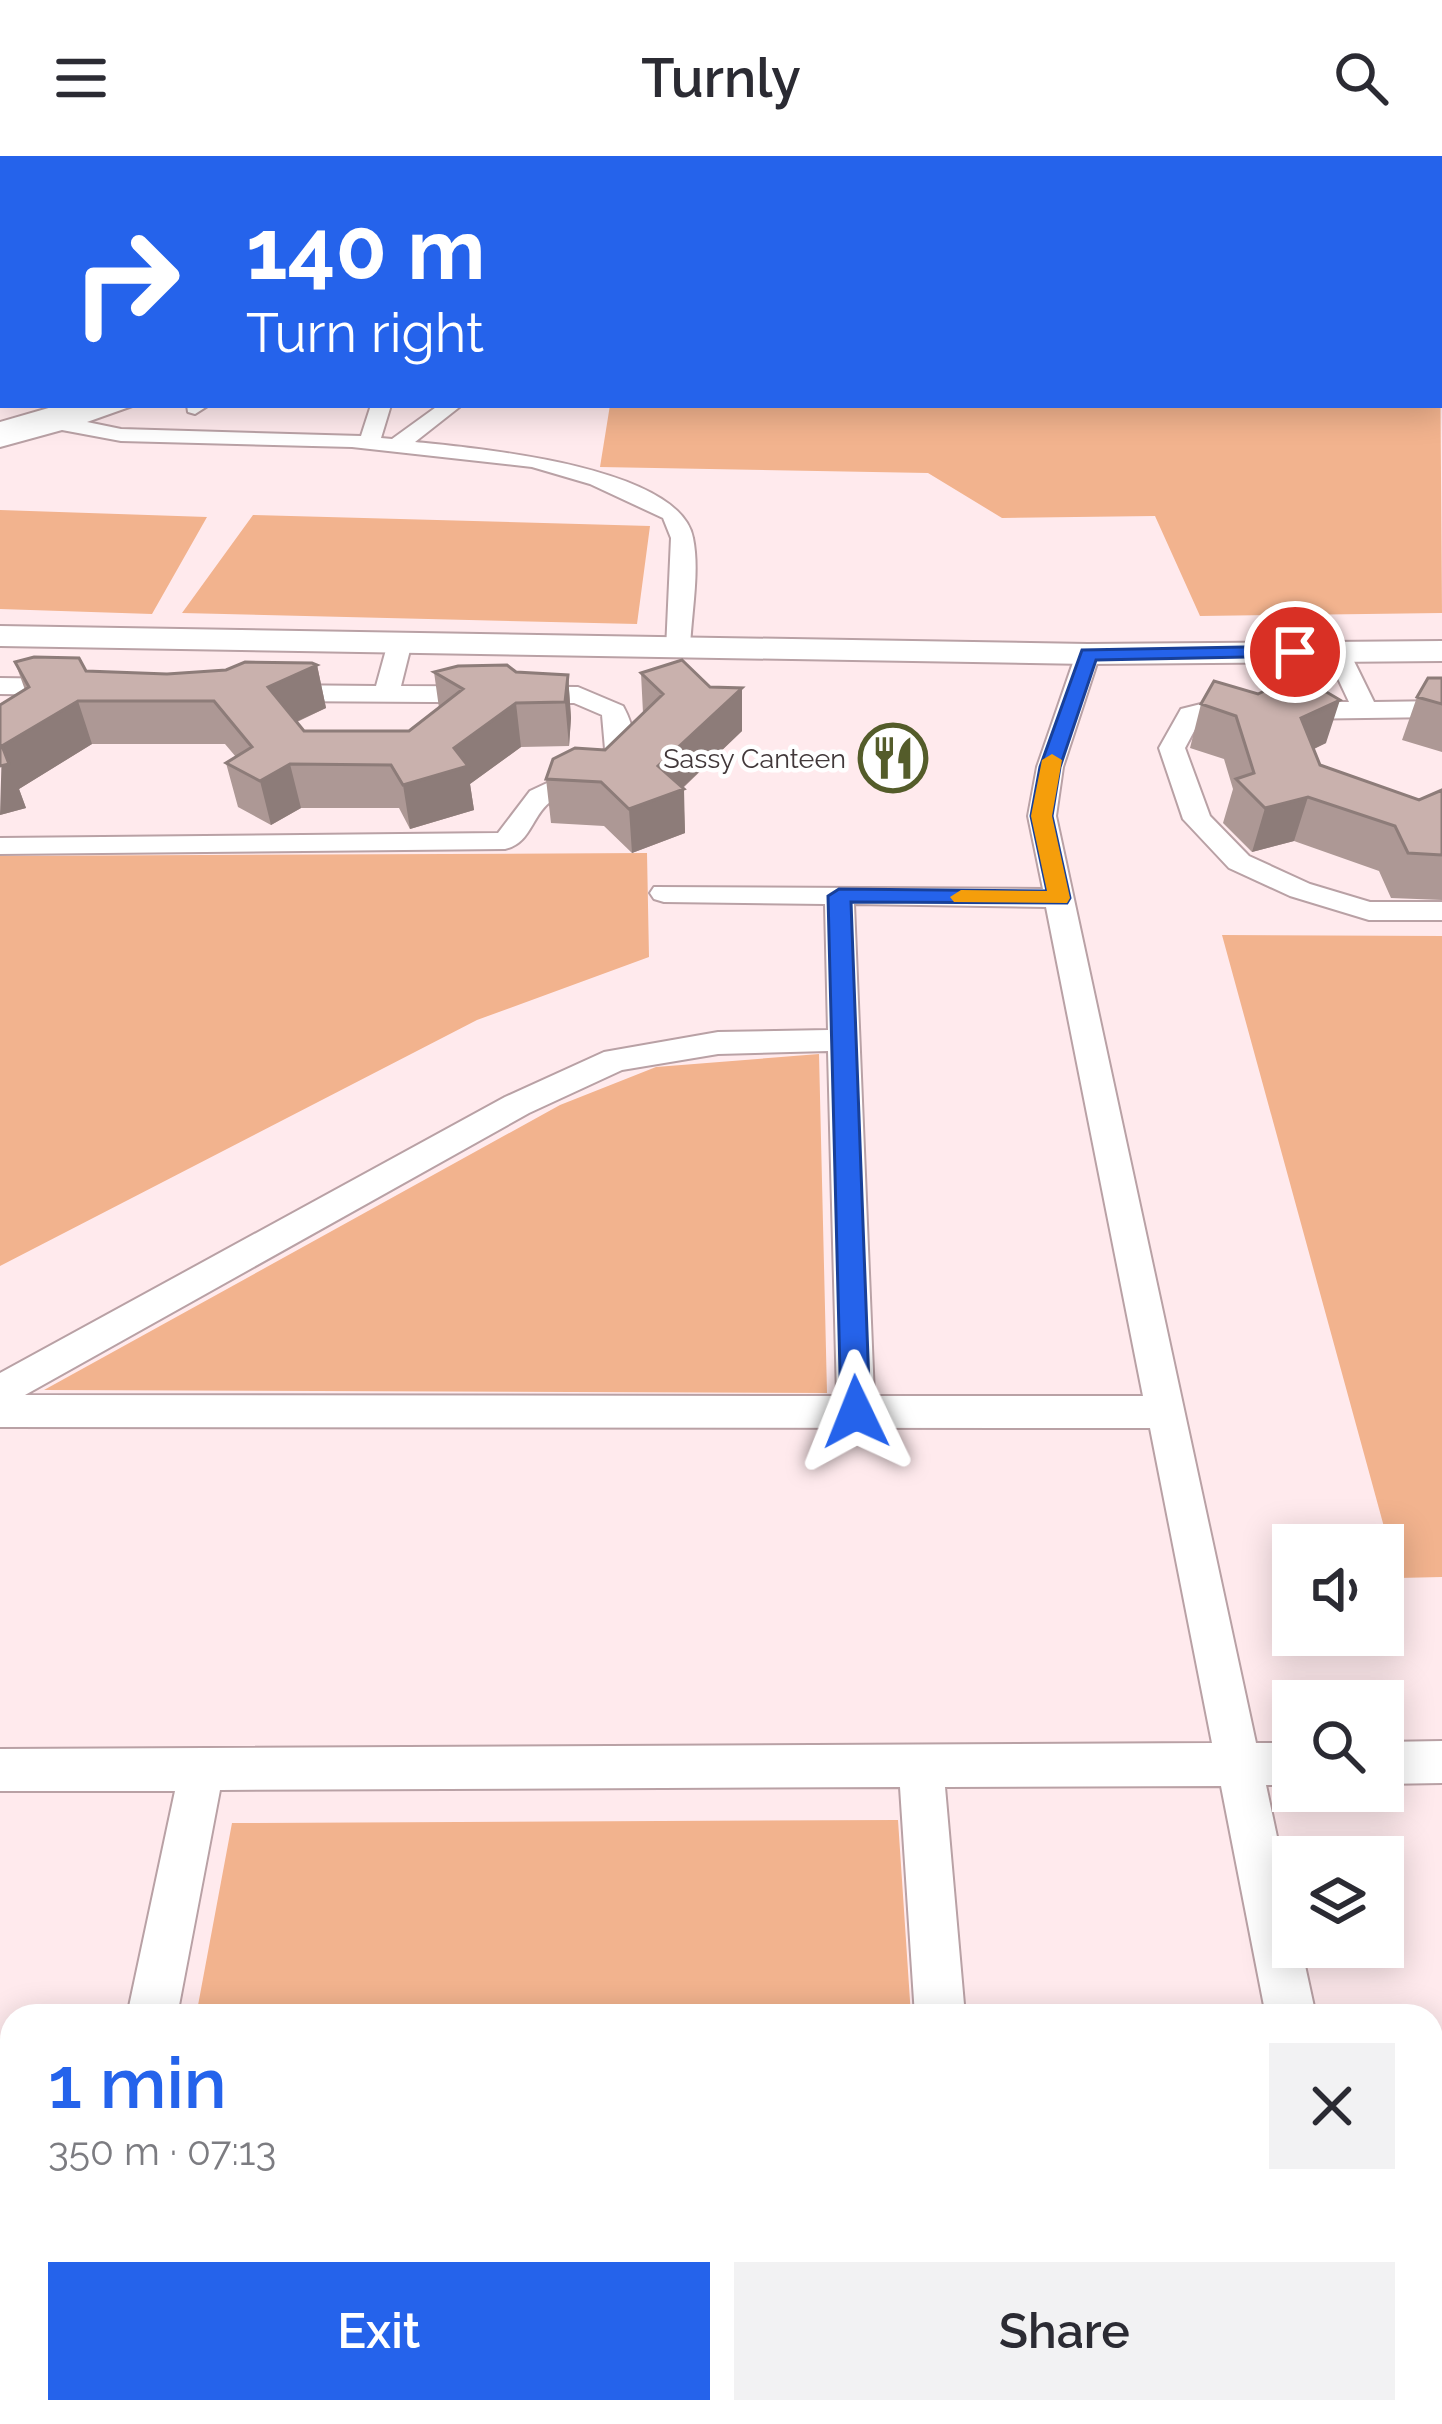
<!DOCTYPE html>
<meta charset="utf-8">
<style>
:root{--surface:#fff;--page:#f2f2f3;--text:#2b2b33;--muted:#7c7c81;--accent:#2563eb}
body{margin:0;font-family:Raleway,sans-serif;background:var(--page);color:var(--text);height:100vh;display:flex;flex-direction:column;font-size:45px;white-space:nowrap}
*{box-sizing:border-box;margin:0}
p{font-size:39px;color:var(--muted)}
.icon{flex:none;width:66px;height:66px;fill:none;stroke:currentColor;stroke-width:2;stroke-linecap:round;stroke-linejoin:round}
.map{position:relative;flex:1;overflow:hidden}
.panel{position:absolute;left:0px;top:1848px;width:1443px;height:420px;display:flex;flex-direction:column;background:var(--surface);border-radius:36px 36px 0 0;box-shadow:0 6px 30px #0003}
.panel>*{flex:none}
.hud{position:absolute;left:0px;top:0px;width:1443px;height:252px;box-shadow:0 6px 30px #0003;background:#2563eb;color:#fff;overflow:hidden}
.tools{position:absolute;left:1272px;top:1368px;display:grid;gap:24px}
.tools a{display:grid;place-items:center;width:132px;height:132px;border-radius:0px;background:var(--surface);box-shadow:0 6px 30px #0003;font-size:60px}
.pin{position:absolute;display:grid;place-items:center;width:102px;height:102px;color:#fff;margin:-51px;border:6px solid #fff;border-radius:50%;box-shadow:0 3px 12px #0007}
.me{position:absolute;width:132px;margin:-66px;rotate:358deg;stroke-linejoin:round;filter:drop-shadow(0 0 9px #0008)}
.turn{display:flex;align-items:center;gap:42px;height:252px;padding:0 48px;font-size:54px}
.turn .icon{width:156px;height:156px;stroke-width:2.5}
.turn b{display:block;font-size:84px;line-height:102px}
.round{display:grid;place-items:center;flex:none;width:126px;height:126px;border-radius:0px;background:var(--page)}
.summary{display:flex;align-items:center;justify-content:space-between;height:204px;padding:0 48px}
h1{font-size:72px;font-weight:600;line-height:90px;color:var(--accent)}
.cta{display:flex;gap:24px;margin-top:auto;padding:24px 48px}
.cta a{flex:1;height:138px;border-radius:0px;background:var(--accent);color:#fff;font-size:48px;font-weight:600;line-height:138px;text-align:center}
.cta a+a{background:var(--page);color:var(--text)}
header{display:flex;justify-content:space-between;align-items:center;height:156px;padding:0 48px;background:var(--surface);font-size:54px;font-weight:600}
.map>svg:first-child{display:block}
</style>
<header><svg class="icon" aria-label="menu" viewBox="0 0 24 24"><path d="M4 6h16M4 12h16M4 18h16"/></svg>Turnly<svg class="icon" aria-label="search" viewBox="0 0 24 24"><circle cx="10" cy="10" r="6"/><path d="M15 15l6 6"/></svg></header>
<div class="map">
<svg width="1442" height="2268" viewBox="0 0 1442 2268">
<rect width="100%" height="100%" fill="#ffeaed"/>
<path fill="#f2b38e" d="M0,0H845L3,3V39Z
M1440,179L1442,457L1200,460L1155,360L1002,362L928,317L600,311L610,249H1440Z
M0,354L207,361L152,458L0,453Z
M253,359L650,370L637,468L182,457Z
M647,697L649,801L477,864L0,1110V700Z
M1222,779L1442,780V1421L1398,1422Z
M819,898L827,1237L44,1234L560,949L656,911Z
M898,1664L911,1860H196L232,1667Z"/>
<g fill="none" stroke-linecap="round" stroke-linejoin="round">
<defs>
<path id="street" d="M103,249H135L87,266L121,273L361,280L371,249H391L381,282L392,283L439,249H462L415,286C475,292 680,310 693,382C700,416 691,459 690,494L678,501L666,494L671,382L663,362L590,328L532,311L352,291L121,285L62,274L0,291V278Z
M187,249H209L195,258L188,256Z
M399,483L411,490L401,530L578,531L623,550C660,618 587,618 550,646C531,661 531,687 505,693L0,698V682L498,677L530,635L590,607L605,593L602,559L574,547L274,545L261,537L274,529L376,530L387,490Z
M1337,488L1349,495L1374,546L1442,545V561L1200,564L1185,592L1210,660L1249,700L1310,728L1370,746H1442V764H1369L1290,740L1229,712L1183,663L1159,592L1181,553L1209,546H1349L1325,495Z
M1088,491L1100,498L1063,611L1056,660L1256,1587H1293V1629H1266L1293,1756V1791H1301L1316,1860H1266L1221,1630L945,1631L965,1860H915L900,1631L220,1634L177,1860H127L175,1635H0V1593L1212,1587L1150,1272L0,1271V1217L505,941L604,896L718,876L828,874L825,748L664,746L654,743L650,737L654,731L1043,733L1028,660L1037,611L1076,498ZM854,748L1046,751L1143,1240H874ZM828,895L837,1240L25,1239L529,957L622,914L718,898Z
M0,522L68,523L81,531L68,539L0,538Z
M1442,1585V1627L1383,1628V1586Z
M1350,2256H1406L1408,2268H1352Z"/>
<path id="secondary" d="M1440,154H1442V168H1440Z
M59,249H101L97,255L0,283V266Z
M0,470L1088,488L1442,485V505L1088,508L0,490Z"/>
</defs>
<use href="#street" stroke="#b9a1a5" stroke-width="4"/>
<use href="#secondary" stroke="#b9a1a5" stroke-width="4"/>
<path stroke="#9b8c8f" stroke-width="3" stroke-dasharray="6 3" stroke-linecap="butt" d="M1114,0L1208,3
M692,3L755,0"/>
<use href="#street" fill="#fff" fill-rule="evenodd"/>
<use href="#secondary" fill="#fff" fill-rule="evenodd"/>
</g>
<path fill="#ad9895" d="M15,506L86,515L167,518L317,509L326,552L297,566L304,575H409L439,552L434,516L568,519L571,562L569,590L521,591L470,628L474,654L410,673L399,652H301L271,669L238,651L226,607L236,601L225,588H92L19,633L26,652L0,659L25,534Z
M641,517L710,531L742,532V575L683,632L685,677L632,697L604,670L551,667L546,623L605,594L643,557Z
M1442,522V596L1402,584L1417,541Z
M1201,548L1326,587L1314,593L1320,609L1419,644L1442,634V744L1391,742L1379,715L1294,685L1252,696L1223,667L1233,633L1224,603L1190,592Z"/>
<path fill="#8d7c79" d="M317,509L326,552L278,574L268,531Z
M568,519L571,562L569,590L565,546Z
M742,532V575L680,634L684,633L685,677L632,697L629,653L658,610Z
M1340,544L1326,587L1288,605L1301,562Z
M78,545L92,588L19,633L26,652L0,659L2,590Z
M516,547L521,591L470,628L474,654L410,673L403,629Z
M290,608L301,652L271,669L260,625Z
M1308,641L1294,685L1252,696L1265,652Z"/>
<path fill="#c9b1ad" stroke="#8d7c79" stroke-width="3" d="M34,501L79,502L86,515L167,518L226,514L245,506L312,507L317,509L268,531L304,575H409L463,533L434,516L458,510L507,509L516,516L568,519L565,546L516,547L454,592L468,610L403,629L391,609L290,608L260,625L226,607L252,591L214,545H78L2,590L9,608L0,610V549L29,531L15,506Z
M682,504L710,531L742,532L658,610L684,633L629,653L601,626L546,623L553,603L575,592L605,594L663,538L641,517Z
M1428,522H1442V548L1417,541Z
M1288,524H1306L1340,544L1301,562L1320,609L1419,644L1442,634V699L1408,697L1395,670L1308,641L1265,652L1236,623L1254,617L1236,560L1201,548L1214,525L1258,538Z"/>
<path fill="#2563eb" stroke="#184099" stroke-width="3" d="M1295,490L1305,496L1302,500L1096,504L1060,611L1052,660L1070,742L1067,747L851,746L870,1256L866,1264H845L841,1256L828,740L839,733L1047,735L1031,660L1040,611L1082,494Z"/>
<path fill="#f59e0b" d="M1052,598L1062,604L1052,660L1070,742L1067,747L954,746L950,741L961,734L1047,735L1031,660L1042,604Z"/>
<defs>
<symbol id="restaurant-ring" viewBox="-11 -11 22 22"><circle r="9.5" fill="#fff" stroke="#545c2a" stroke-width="1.5"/><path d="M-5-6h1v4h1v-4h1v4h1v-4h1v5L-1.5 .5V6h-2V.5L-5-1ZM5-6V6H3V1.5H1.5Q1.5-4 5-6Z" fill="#545c2a"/></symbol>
</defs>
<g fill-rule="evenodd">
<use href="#restaurant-ring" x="855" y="564" width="76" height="76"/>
</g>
<g text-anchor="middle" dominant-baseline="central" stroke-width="9" stroke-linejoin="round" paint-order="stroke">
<g font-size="27" fill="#42383a" stroke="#fff" text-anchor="end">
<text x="846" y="602">Sassy Canteen</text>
</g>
</g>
</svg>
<div class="tools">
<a><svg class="icon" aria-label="sound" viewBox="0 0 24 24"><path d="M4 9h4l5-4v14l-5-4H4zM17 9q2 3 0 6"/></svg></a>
<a><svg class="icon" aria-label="search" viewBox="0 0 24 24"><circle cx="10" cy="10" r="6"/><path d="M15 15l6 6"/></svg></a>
<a><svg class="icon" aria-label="layers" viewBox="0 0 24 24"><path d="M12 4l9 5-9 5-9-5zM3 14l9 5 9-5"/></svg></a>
</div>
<div class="pin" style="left:1295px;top:496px;background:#d93025"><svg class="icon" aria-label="arrive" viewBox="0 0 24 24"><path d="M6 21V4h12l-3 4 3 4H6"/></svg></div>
<svg class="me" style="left:856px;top:1256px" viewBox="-20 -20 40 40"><path d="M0-17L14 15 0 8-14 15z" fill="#2563eb" stroke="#fff" stroke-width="4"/></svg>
<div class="hud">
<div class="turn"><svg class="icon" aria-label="right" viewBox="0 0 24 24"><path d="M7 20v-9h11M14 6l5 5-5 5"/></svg><div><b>140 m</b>Turn right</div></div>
</div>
<section class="panel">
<div class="summary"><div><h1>1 min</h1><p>350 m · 07:13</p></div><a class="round"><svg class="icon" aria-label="close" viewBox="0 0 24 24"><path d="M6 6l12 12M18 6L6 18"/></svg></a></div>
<div class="cta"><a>Exit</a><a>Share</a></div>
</section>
</div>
